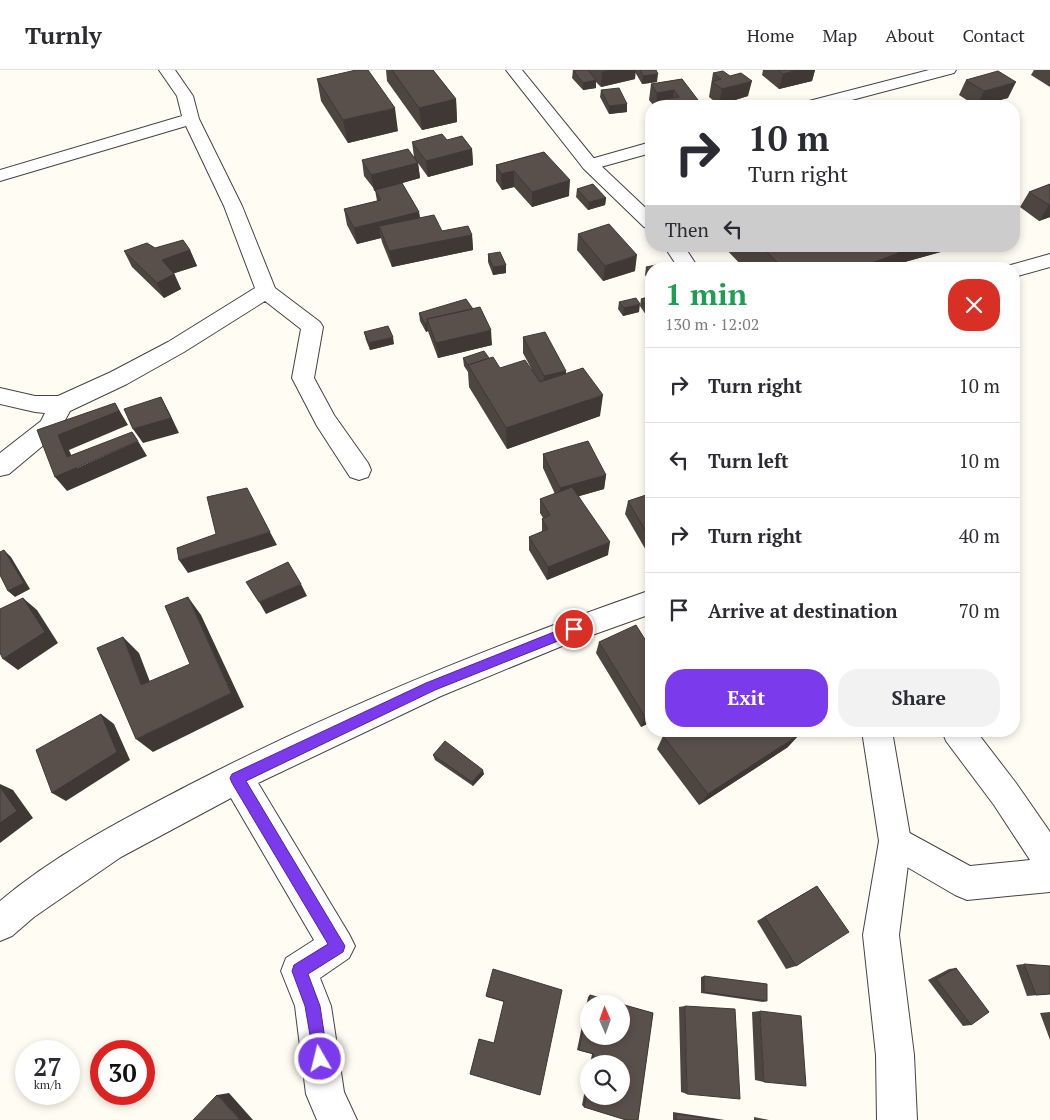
<!DOCTYPE html>
<meta charset="utf-8">
<style>
:root{--surface:#fff;--page:#f2f2f3;--text:#2b2b33;--muted:#7c7c81;--line:#e1e1e2;--accent:#7c3aed}
body{margin:0;font-family:"PT Serif",serif;background:var(--page);color:var(--text);height:100vh;display:flex;flex-direction:column;font-size:19px;white-space:nowrap}
*{box-sizing:border-box;margin:0}
p{font-size:16px;color:var(--muted)}
.icon{flex:none;width:28px;height:28px;fill:none;stroke:currentColor;stroke-width:2;stroke-linecap:round;stroke-linejoin:round}
.map{position:relative;flex:1;overflow:hidden}
.side{position:absolute;left:645px;top:192px;width:375px;height:475px;display:flex;flex-direction:column;background:var(--surface);border-radius:20px;box-shadow:0 2px 8px #0003}
.side>*{flex:none}
.top-card{position:absolute;left:645px;top:30px;width:375px;height:152px;border-radius:20px;box-shadow:0 2px 8px #0003;background:#fff;color:var(--text);overflow:hidden}
.needle{width:32px;rotate:358deg}
.tools{position:absolute;left:580px;top:925px;display:grid;gap:10px}
.tools a{display:grid;place-items:center;width:50px;height:50px;border-radius:50%;background:var(--surface);box-shadow:0 2px 8px #0003;font-size:25px}
.speed{position:absolute;left:15px;top:970px;display:flex;gap:10px;font-size:25px;font-weight:700;text-align:center}
.speed>*{display:grid;place-content:center;width:65px;height:65px;border-radius:50%;background:var(--surface);box-shadow:0 2px 8px #0003;line-height:1}
.speed small{font-size:12px;font-weight:400}
.speed .limit{border:8px solid #d22;background:#fff;color:#111}
.pin{position:absolute;display:grid;place-items:center;width:42px;height:42px;color:#fff;margin:-21px;border:2px solid #fff;border-radius:50%;box-shadow:0 1px 5px #0007}
.me{position:absolute;width:55px;margin:-28px;rotate:352deg;stroke-linejoin:round;filter:drop-shadow(0 0 4px #0008)}
.turn{display:flex;align-items:center;gap:18px;height:105px;padding:0 20px;font-size:22px}
.turn .icon{width:65px;height:65px;stroke-width:2.5}
.turn b{display:block;font-size:35px;line-height:42px}
.then{display:flex;align-items:center;height:48px;padding:0 20px;background:#0003;gap:10px;font-size:19px}
.round{display:grid;place-items:center;flex:none;width:52px;height:52px;border-radius:20px;background:var(--page)}
.overview{display:flex;align-items:center;justify-content:space-between;height:85px;padding:0 20px}
h1{font-size:30px;font-weight:700;line-height:38px;color:#1e9e55}
.button{display:flex;gap:10px;margin-top:auto;padding:10px 20px}
.button a{flex:1;height:58px;border-radius:20px;background:var(--accent);color:#fff;font-size:20px;font-weight:700;line-height:58px;text-align:center}
.button a+a{background:var(--page);color:var(--text)}
ul{padding:0;list-style:none}
li{display:flex;align-items:center;gap:15px;height:75px;padding:0 20px;border-top:1px solid var(--line)}
li div{flex:1}
li b{display:block;font-size:19px}
li em{font-style:normal}
header{display:flex;align-items:center;gap:30px;box-sizing:border-box;height:70px;padding:0 25px;background:var(--surface);border-bottom:1px solid var(--line)}
header strong{font-size:24px}
nav{display:flex;gap:28px;margin-inline-start:auto;font-size:18px}
.map>svg:first-child{display:block}
</style>
<header>
<strong>Turnly</strong>
<nav><a>Home</a><a>Map</a><a>About</a><a>Contact</a></nav>
</header>
<div class="map">
<svg width="1050" height="1050" viewBox="0 0 1050 1050">
<rect width="100%" height="100%" fill="#fffcf3"/>
<g fill="none" stroke-linecap="round" stroke-linejoin="round">
<defs>
<path id="minor" d="M159,0H175L193,26L199,49L242,136L275,218L320,252L323,257L314,308L334,345L368,393L371,400L368,407L359,410L350,407L317,356L292,308L301,259L265,231L184,282L127,314L70,341L58,363L9,404L0,406V383L41,351L45,343L35,342L0,334V318L35,326H58L111,302L168,272L255,218L224,136L186,56L0,111V100L182,46L177,26Z
M929,0H956L954,3L829,36H803L805,32Z
M651,72V83L590,100L584,99L581,95L584,91Z
M1050,184V197L1014,207V199H1005L1007,196Z
M651,520V544L567,574L441,626L258,713L349,864L355,876L349,888L320,908L331,936L344,1022L357,1050H317L306,1024L295,936L281,901L286,888L314,870L231,728L121,787L34,847L12,866L0,871V831C57,783 124,749 189,715C338,638 493,575 651,520Z
M942,661H976L1016,713L1050,762V822L967,830L955,825L883,783L879,771L883,759L895,755L970,796L1030,790L994,735L946,671Z"/>
<path id="tertiary" d="M506,0H522L596,91L651,143V159L644,157L584,99Z
M664,176H684L699,199H679Z
M862,661H892L911,771L899,865L914,985L917,1050H877L876,985L863,865L879,771Z"/>
</defs>
<use href="#minor" stroke="#434343" stroke-width="2"/>
<use href="#tertiary" stroke="#434343" stroke-width="2"/>
<use href="#minor" fill="#fff" fill-rule="evenodd"/>
<use href="#tertiary" fill="#fff" fill-rule="evenodd"/>
</g>
<path fill="#4d4540" d="M386,0H433L456,29L457,52L422,60L387,11Z
M573,0H656L657,12L642,14L635,2V9L601,17L596,12V18L583,20L572,8Z
M763,0H815L812,11L779,19L762,5Z
M1034,0H1050V17L1031,5Z
M713,3L748,26L719,35L709,27Z
M317,9L398,61L348,73L321,31Z
M682,9L697,36H654L649,30L651,14Z
M966,10L1008,28L976,36L959,25Z
M601,20L627,34V42L609,44L600,27Z
M447,70L472,79L473,95L428,107L418,93L420,108L402,113L419,142L420,148L442,161L472,165L473,180L392,197L382,172L381,168L357,174L347,155L344,139L377,131L375,120L364,106L362,90L414,87L412,72Z
M544,82L569,126L532,137L514,117L502,120L496,111V95Z
M1050,114V147L1039,151L1020,137L1029,122Z
M577,119L606,128L605,135L588,140L576,127Z
M578,164L635,201L603,211L577,180Z
M723,176H956L955,178L894,195L892,199H745Z
M155,178L190,180L197,196L174,203L181,219L164,228L132,197L124,181Z
M488,184L506,203L493,205L488,192Z
M646,197L651,199V214L645,205Z
M651,226V244L646,245L640,236L641,229Z
M619,232L639,242L623,246L618,239Z
M419,243L492,275L438,288L429,264L428,261L426,262L420,251Z
M364,262L394,274L370,280L366,270Z
M523,267L566,301V304L600,346L507,379L469,317L468,302L464,296L463,288H489L500,298L532,300L523,283Z
M543,384L606,405L604,419L579,426L608,485L547,510L529,480V467L542,462V449L543,448L540,443V429L555,424L543,398Z
M651,427V489L625,444L628,431Z
M599,572L651,652L641,657L596,583Z
M663,666L788,677L699,735L657,679Z
M433,685L484,704L473,716L435,690Z
M817,816L796,896L786,899L757,851Z
M1024,894L1050,924L1027,926L1016,895Z
M956,898L971,955L963,956L928,910L949,899Z
M704,906L767,931L763,932L701,923V907Z
M562,920L504,932L487,927L486,926Z
M590,925L621,934H589V966H621V934L653,943L638,1050H626L584,1037L582,1035L589,999V1026H621V994H590L592,984L577,980L588,927Z
M685,936L687,1024L681,1022L679,937Z
M760,941L764,1012L755,1010L752,942Z
M1050,942V970L1040,943Z
M673,1042L725,1050H673Z
M754,1047L769,1050H754Z"/>
<path fill="#3f3834" d="M610,0H636L635,9L601,17L602,2Z
M798,0H815L812,11L779,19L783,4Z
M658,4L657,12L642,14L643,6Z
M596,10V18L583,20V13Z
M752,11L748,26L719,35L722,19Z
M1016,12L1008,28L977,36L984,21Z
M674,20L672,34L698,30L697,36H668V35L664,29L663,36H656L657,23Z
M456,29L457,52L422,60L419,38Z
M627,34V42L609,44V36Z
M395,38L398,61L348,73L343,50Z
M472,79L473,95L428,107L426,91Z
M418,93L420,108L374,121L371,105Z
M514,101V117L502,120L501,104Z
M570,110L569,126L532,137V122Z
M606,128L605,135L588,140L589,132Z
M1049,135H1050V147L1039,151Z
M419,142L421,158L379,156L381,168L357,174L354,158Z
M472,165L473,180L392,197L389,181Z
M899,176H956L955,178L894,195L892,199H855L895,185Z
M190,180L197,196L169,205L162,190Z
M637,185L635,201L603,211L605,196Z
M506,195V203L493,205V197Z
M174,204L181,219L164,228L157,213Z
M640,234L639,242L623,246L624,238Z
M651,237V244L646,245L647,238Z
M427,253L428,261L426,262L425,254Z
M491,260L492,275L438,288L436,273Z
M393,267L394,274L370,280L369,273Z
M566,301L565,316L543,321L544,306Z
M603,325L600,346L507,379L506,358Z
M161,327L169,342L179,363L143,373L133,359Z
M115,333L128,355L69,380L77,398L138,371L147,386L67,421L55,407L58,365Z
M606,405L604,419L559,432L560,418Z
M270,462L277,475L188,503L179,490Z
M610,472L608,485L547,510L548,497Z
M4,480L11,487L30,519L15,527L8,521Z
M301,514L307,526L266,544L259,532Z
M188,527L201,545L244,637L153,682L136,669L231,623Z
M23,528L37,540L58,573L18,600L3,589Z
M123,567L139,583L157,630L141,615Z
M101,644L114,654L130,690L66,731L52,723Z
M651,644V652L641,657L645,647Z
M800,664L788,677L699,735L708,724Z
M483,700L484,704L473,716L472,712Z
M0,714L13,720L33,748L0,773Z
M229,1023L253,1050H240L217,1025Z"/>
<path fill="#5a504b" stroke="#3f3834" d="M356,0H368L395,38L343,50L317,9Z
M392,0H433L456,29L419,38Z
M573,0H588L596,10L583,13Z
M640,0H656L658,4L643,6Z
M778,0H798L783,4Z
M723,1L730,6L741,3L752,11L722,19L712,12L721,9L713,3Z
M998,1L1016,12L984,21L966,10Z
M682,9L698,30L668,35L664,29L679,27L674,20L657,23L651,14Z
M619,18L627,34L609,36L601,20Z
M861,32L866,36H846Z
M442,64L447,70L462,66L472,79L426,91L412,72Z
M408,79L418,93L371,105L362,90Z
M544,82L570,110L532,122L514,101L501,104L496,95Z
M402,113L419,142L354,158L344,139L381,130L375,120Z
M593,114L606,128L589,132L577,119Z
M1050,114V135H1049L1029,122Z
M434,145L442,161L468,156L472,165L389,181L379,156Z
M609,154L637,185L605,196L578,164Z
M183,170L190,180L162,190L174,204L157,213L124,181L147,173L155,178Z
M761,176H891L899,183L855,199H784Z
M500,182L506,195L493,197L488,184Z
M661,194L665,199H651V204L646,197Z
M651,226V237L647,238L641,229Z
M636,228L640,234L624,238L619,232Z
M466,229L473,239L427,249V253L425,254L419,243Z
M480,237L491,260L436,273L427,249Z
M388,256L393,267L369,273L364,262Z
M545,262L566,301L544,306L523,267Z
M484,281L489,288L468,295L463,288Z
M493,287L500,298L525,290L540,312L583,298L603,325L506,358L468,295Z
M161,327L171,348L133,359L124,339Z
M115,333L119,341L58,365L67,387L132,362L138,371L55,407L37,360Z
M588,371L606,405L560,418L543,384Z
M572,417L610,472L548,497L529,467L548,459L542,449L550,445L540,429Z
M247,418L270,462L179,490L177,478L216,464L207,427Z
M649,424L651,427V470L628,431Z
M4,480L24,513L8,521L0,505V482Z
M288,492L301,514L259,532L246,512Z
M188,527L231,623L136,669L97,578L123,567L141,615L190,594L165,536Z
M23,528L45,562L3,589L0,583V539Z
M636,555L651,579V644L645,647L599,572Z
M101,644L117,682L52,723L36,680Z
M672,661H798L800,664L708,724L663,666Z
M445,671L483,700L472,712L433,685Z
M0,717L17,741L0,753Z
M817,816L849,862L796,896L765,847Z
M1024,894L1050,896V924L1036,925Z
M956,898L989,942L971,955L936,909Z
M493,899L562,920L540,1025L470,1004L479,969L494,973L504,931L486,926Z
M704,906L767,914V931L704,922Z
M590,925L621,934H589V966H621V934L653,943L638,1050H626L584,1037L589,1014V1026H621V994H592L594,984L579,980Z
M685,936L735,939L740,1029L687,1024Z
M760,941L801,946L806,1016L764,1012Z
M217,1025L240,1050H193Z
M676,1044L719,1050H676Z"/>
<path fill="#7c3aed" stroke="#51269a" d="M574,554L578,556L580,559L578,563L435,620L246,711L345,876L343,882L308,904L320,936L328,989L326,994L320,996L315,994L305,936L292,901L294,895L328,874L232,713L230,708L232,704L426,613Z"/>
</svg>
<div class="tools">
<a><svg class="needle" viewBox="-14 -14 28 28"><path d="M0-13l5 13h-10z" fill="#e53935"/><path d="M0 13l5-13h-10z" fill="#7c7c81"/></svg></a>
<a><svg class="icon" aria-label="search" viewBox="0 0 24 24"><circle cx="10" cy="10" r="6"/><path d="M15 15l6 6"/></svg></a>
</div>
<div class="speed"><div>27<small>km/h</small></div><div class="limit">30</div></div>
<div class="pin" style="left:574px;top:559px;background:#d93025"><svg class="icon" aria-label="arrive" viewBox="0 0 24 24"><path d="M6 21V4h12l-3 4 3 4H6"/></svg></div>
<svg class="me" style="left:320px;top:989px" viewBox="-20 -20 40 40"><circle r="17" fill="#7c3aed" stroke="#fff" stroke-width="3"/><path d="M0-11L8 9 0 5-8 9z" fill="#fff"/></svg>
<div class="top-card">
<div class="turn"><svg class="icon" aria-label="right" viewBox="0 0 24 24"><path d="M7 20v-9h11M14 6l5 5-5 5"/></svg><div><b>10 m</b>Turn right</div></div>
<div class="then">Then<svg class="icon" aria-label="left" viewBox="0 0 24 24"><path d="M17 20v-9H6M10 6l-5 5 5 5"/></svg></div>
</div>
<section class="side">
<div class="overview"><div><h1>1 min</h1><p>130 m · 12:02</p></div><a class="round" style="background:#d93025;color:#fff"><svg class="icon" aria-label="close" viewBox="0 0 24 24"><path d="M6 6l12 12M18 6L6 18"/></svg></a></div>
<ul>
<li><svg class="icon" aria-label="right" viewBox="0 0 24 24"><path d="M7 20v-9h11M14 6l5 5-5 5"/></svg><div><b>Turn right</b></div><em>10 m</em></li>
<li><svg class="icon" aria-label="left" viewBox="0 0 24 24"><path d="M17 20v-9H6M10 6l-5 5 5 5"/></svg><div><b>Turn left</b></div><em>10 m</em></li>
<li><svg class="icon" aria-label="right" viewBox="0 0 24 24"><path d="M7 20v-9h11M14 6l5 5-5 5"/></svg><div><b>Turn right</b></div><em>40 m</em></li>
<li><svg class="icon" aria-label="arrive" viewBox="0 0 24 24"><path d="M6 21V4h12l-3 4 3 4H6"/></svg><div><b>Arrive at destination</b></div><em>70 m</em></li>
</ul>
<div class="button"><a>Exit</a><a>Share</a></div>
</section>
</div>
